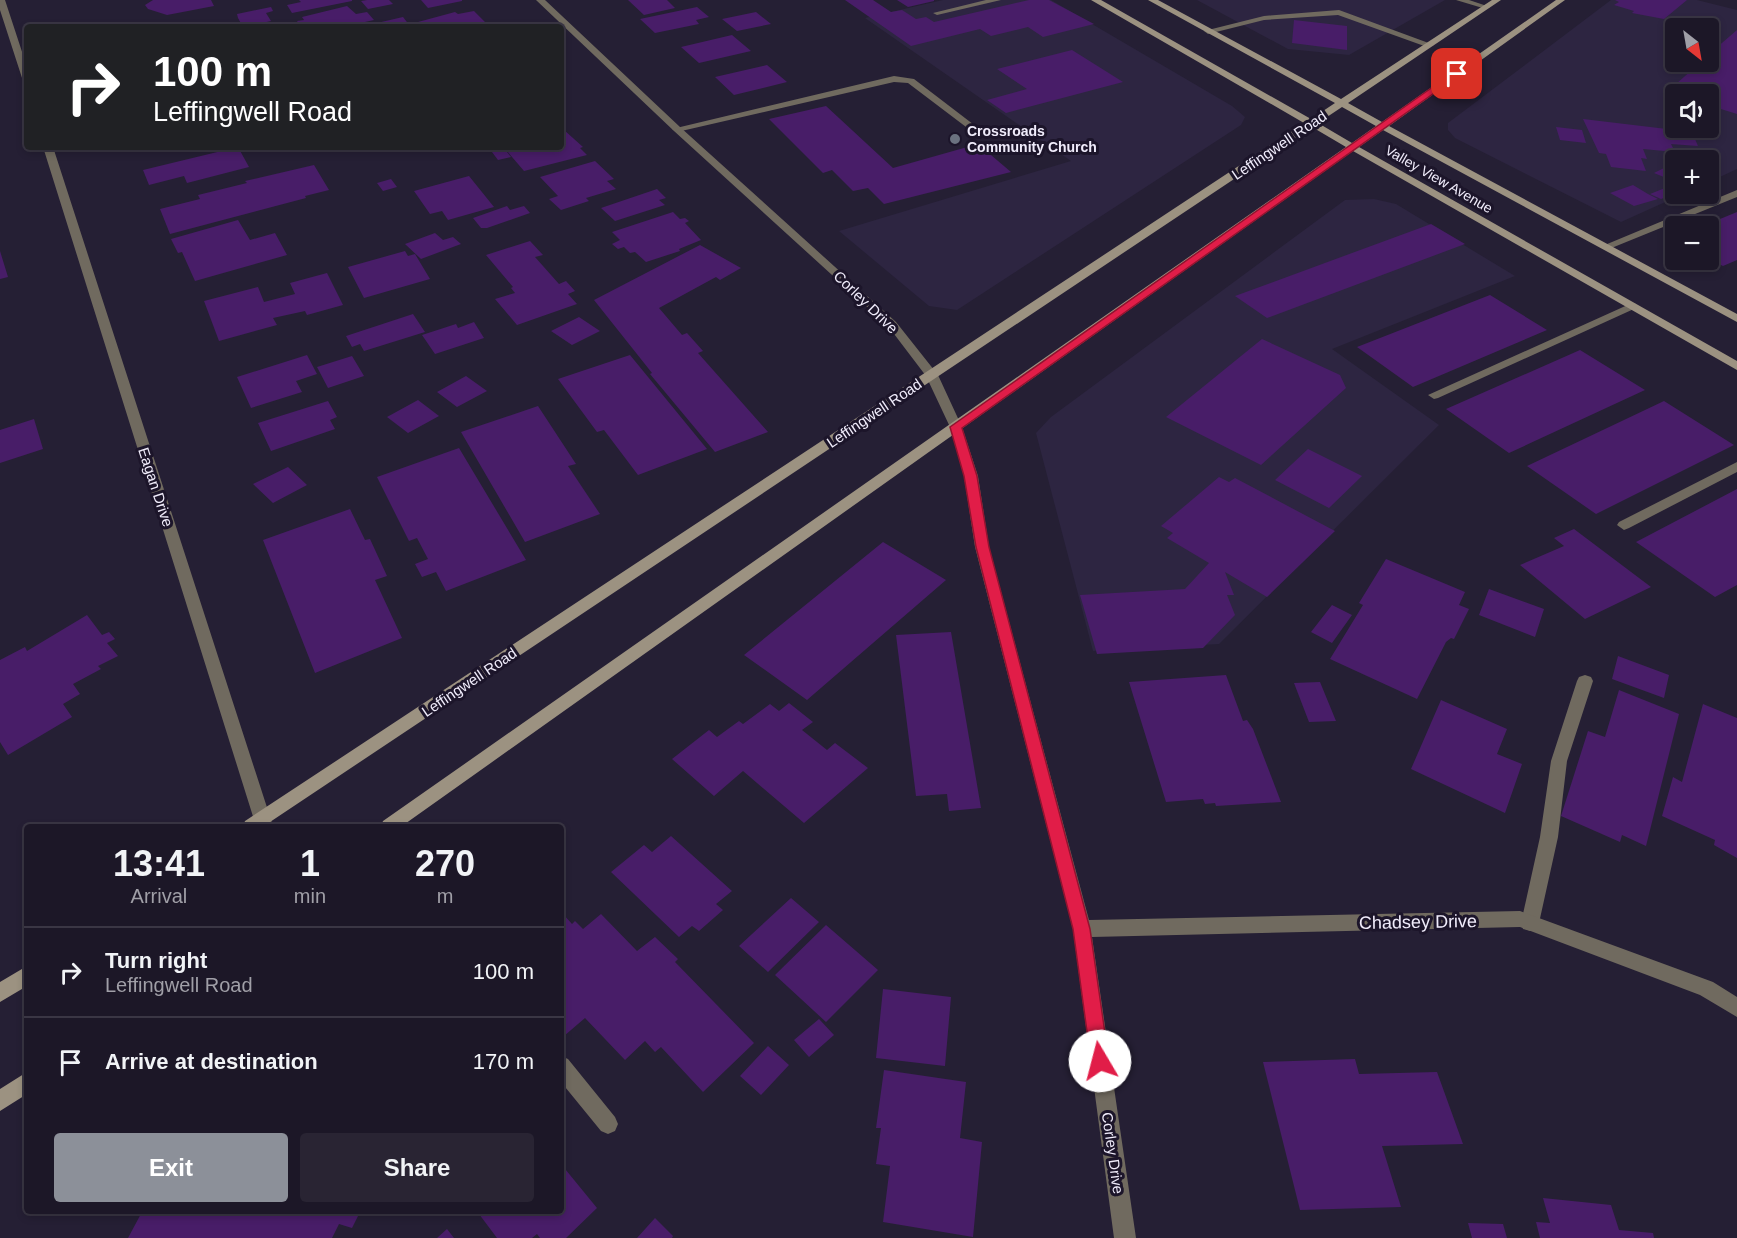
<!DOCTYPE html>
<meta charset="utf-8">
<style>
:root{--surface:#1c1727;--page:#292433;--text:#f1f3f6;--muted:#a09fa7;--line:#3a3644;--accent:#8c9099}
body{margin:0;font-family:Helvetica,sans-serif;background:var(--page);color:var(--text);height:100vh;display:flex;flex-direction:column;font-size:22px;white-space:nowrap}
*{box-sizing:border-box;margin:0}
p{font-size:20px;color:var(--muted)}
.icon{flex:none;width:33px;height:33px;fill:none;stroke:currentColor;stroke-width:2;stroke-linecap:round;stroke-linejoin:round}
.map{position:relative;flex:1;overflow:hidden}
.side{position:absolute;left:24px;top:824px;width:540px;height:390px;display:flex;flex-direction:column;background:var(--surface);border-radius:6px;box-shadow:0 3px 9px #0003,0 0 0 2px var(--line)}
.side>*{flex:none}
.guide{position:absolute;left:24px;top:24px;width:540px;height:126px;border-radius:6px;box-shadow:0 3px 9px #0003,0 0 0 2px var(--line);background:#202124;color:#fff;overflow:hidden}
.needle{width:39px;rotate:149deg}
.tools{position:absolute;left:1665px;top:18px;display:grid;gap:12px}
.tools a{display:grid;place-items:center;width:54px;height:54px;border-radius:6px;background:var(--surface);box-shadow:0 3px 9px #0003,0 0 0 2px var(--line);font-size:30px}
.pin{position:absolute;display:grid;place-items:center;width:51px;height:51px;color:#fff;margin:-26px;border-radius:12px;box-shadow:0 3px 9px #0006}
.me{position:absolute;width:66px;margin:-33px;rotate:352deg;stroke-linejoin:round;filter:drop-shadow(0 0 4px #0008)}
.turn{display:flex;align-items:center;gap:21px;height:126px;padding:0 30px;font-size:27px}
.turn .icon{width:78px;height:78px;stroke-width:2.5}
.turn b{display:block;font-size:42px;line-height:51px}
.eta{display:flex;justify-content:space-evenly;align-items:center;height:102px;text-align:center}
.eta b{font-size:36px;font-weight:700;line-height:42px}
.cta{display:flex;gap:12px;margin-top:auto;padding:12px 30px}
.cta a{flex:1;height:69px;border-radius:6px;background:var(--accent);color:#fff;font-size:24px;font-weight:700;line-height:69px;text-align:center}
.cta a+a{background:var(--page);color:var(--text)}
ul{padding:0;list-style:none}
li{display:flex;align-items:center;gap:18px;height:90px;padding:0 30px;border-top:2px solid var(--line)}
li div{flex:1}
li b{display:block;font-size:22px}
li em{font-style:normal}
.map>svg:first-child{display:block}
</style>
<div class="map">
<svg width="1737" height="1238" viewBox="0 0 1737 1238">
<rect width="100%" height="100%" fill="#251f34"/>
<path fill="#2d2541" fill-rule="evenodd" d="M943,0H1051L1232,106L1245,117L1241,125L957,310L929,306L839,231L1071,161L865,18Z
M1197,0H1445L1349,55L1288,49Z
M1611,0H1697L1737,10V169L1709,182L1708,160H1676V194H1683L1621,222L1455,138L1448,130V123ZM1676,28H1708V62H1676ZM1676,94H1708V128H1676Z
M1374,199L1396,204L1515,276L1332,349L1439,425L1219,644L1093,651L1036,433L1051,417L1345,200Z"/>
<path fill="#481d68" d="M153,0H211L214,6L167,15L148,9L145,5Z
M299,0H352V1L292,13L287,5L301,2Z
M367,0H389L393,4L368,9L361,1Z
M421,0H462V1L428,8Z
M628,0H667L675,8L644,15Z
M845,0H873L891,12L902,10L916,19L926,17L934,22L1029,0H1049L1094,24L1043,37L1028,27L991,36L980,29L911,46Z
M897,0H934V1L908,7Z
M1615,0H1687L1664,19L1632,13L1634,11L1614,5L1619,2Z
M347,6L356,14L367,12L374,20L342,27H301L297,21L304,20L302,17Z
M271,7L273,11L266,13L271,21L243,27L238,18L237,14Z
M697,7L709,17L696,20L699,24L655,33L640,19Z
M474,11L485,22L461,27H422L418,22L455,12L458,14Z
M756,12L771,24L737,31L722,19Z
M403,17L410,26L380,27L377,23Z
M1294,20L1347,26V50L1292,43Z
M1737,30V114L1708,105V94H1674L1683,86L1676,84L1701,62H1708V55Z
M732,35L751,51L699,63L681,47Z
M1072,50L1123,82L1006,113L987,100L1027,89L997,69Z
M767,65L787,82L734,95L715,77Z
M826,106L893,168L978,144L1011,172L884,204L868,188L853,191L832,170L823,173L769,119Z
M1583,119L1692,132L1698,146L1671,144L1675,152L1643,149L1647,159L1641,158L1646,171L1611,167L1606,154L1599,153Z
M1556,127L1582,130L1586,143L1560,140Z
M564,130L583,147L580,148L587,155L524,171L507,151L519,147H561V131Z
M238,147L249,167L187,183L184,176L149,185L143,170Z
M492,147H503L511,157L498,160L489,148Z
M595,161L614,179L607,181L616,189L586,198L589,201L561,210L549,199L558,196L540,177Z
M314,165L329,190L305,196L306,198L170,234L160,209L200,199L198,195L247,183L245,181Z
M1670,165L1676,167V182L1654,173Z
M469,176L494,207L448,220L442,211L430,214L414,191Z
M391,179L397,187L383,191L377,183Z
M1633,185L1648,194L1658,199L1634,206L1610,193Z
M1670,186L1676,189V193L1661,199L1650,194Z
M657,189L666,198L659,200L665,205L615,221L601,208Z
M507,206L510,210L524,206L530,213L487,228H481L473,218Z
M673,212L680,219L685,218L689,221L685,223L701,240L679,249L680,251L646,262L635,252L630,253L624,247L618,249L612,244L620,240L612,232Z
M1737,212V260L1723,266L1708,259V226H1703Z
M238,220L250,240L275,233L287,255L195,281L182,252L178,253L171,239Z
M1431,224L1465,244L1267,318L1235,296Z
M435,233L443,240L453,237L461,244L421,259L405,244Z
M530,241L543,255L535,257L559,284L566,281L575,291L568,294L577,304L517,325L495,299L515,293L511,288L513,287L486,255Z
M700,245L741,268L720,280L716,277L659,308L682,335L687,333L703,351L698,353L768,432L715,452L650,374L652,373L594,300Z
M0,251L8,277L0,279Z
M405,251L408,256L415,254L430,279L364,298L348,267Z
M327,273L343,305L307,315L305,311L273,318L277,325L219,341L204,301L258,287L264,302L295,294L290,283Z
M1490,295L1547,330L1413,387L1357,347Z
M413,314L425,332L364,351L360,344L352,347L346,336Z
M579,317L600,331L572,345L551,331Z
M474,322L484,338L435,354L422,335L456,324L458,328Z
M1262,339L1340,375L1346,388L1261,465L1166,417Z
M1580,350L1645,390L1509,453L1446,409Z
M307,355L317,374L296,381L302,392L251,408L237,377Z
M630,355L707,449L638,475L604,430L597,432L558,379Z
M352,356L364,376L328,388L317,367Z
M466,376L487,391L457,407L437,392Z
M418,400L439,416L408,433L387,417Z
M328,401L337,417L330,420L335,429L271,451L258,423Z
M1664,401L1734,445L1596,514L1527,466Z
M538,406L576,464L568,466L600,514L525,542L461,432Z
M34,419L43,449L0,463V430Z
M459,448L526,560L446,591L436,572L422,577L415,564L428,559L417,538L409,541L377,477Z
M1308,449L1362,476L1329,508L1275,480Z
M288,467L307,485L273,503L253,484Z
M1219,477L1229,482L1235,478L1335,531L1267,597L1225,572L1234,595H1227L1235,615L1203,648L1097,654L1080,595L1185,589L1209,563L1167,538L1173,533L1161,526Z
M1737,489V585L1715,597L1636,542Z
M350,509L365,540L370,539L387,576L375,580L402,638L315,673L263,540Z
M1574,529L1651,587L1585,619L1520,565L1564,546L1554,538Z
M883,542L946,580L807,700L744,655Z
M1386,559L1465,592L1459,605L1469,609L1454,639L1451,638L1446,642L1417,699L1330,659L1363,605L1359,603Z
M1489,589L1544,609L1535,637L1479,615Z
M1332,605L1352,615L1332,643L1311,632Z
M87,615L102,635L109,632L115,639L107,643L118,656L98,666L101,669L73,684L80,694L63,704L72,717L8,755L0,742V660L25,647L27,651Z
M951,632L981,808L949,811L947,794L916,796L896,635Z
M1618,656L1669,675L1664,698L1612,679Z
M1226,675L1243,721L1247,720L1253,729L1281,802L1216,806L1215,803L1205,804L1203,799L1166,802L1129,682Z
M1320,682L1336,721L1309,722L1294,683Z
M1619,690L1679,714L1646,846L1622,835L1620,842L1561,816L1588,731L1605,737Z
M1441,700L1507,729L1497,754L1522,764L1505,813L1411,769Z
M789,703L813,722L802,730L827,750L835,743L868,768L804,823L743,771L714,796L672,759L709,730L717,737L739,721L743,724L770,704L779,711Z
M1703,704L1737,718V858L1714,845L1715,840L1662,816L1673,777L1682,782Z
M671,836L732,891L716,904L723,910L699,931L692,926L679,937L611,872L644,845L652,852Z
M791,898L819,922L768,972L739,946Z
M563,914L572,924L575,921L583,929L601,914L637,951L655,937L678,959L675,962L754,1043L703,1092L661,1047L655,1052L645,1041L625,1060L585,1018L564,1036L561,1033Z
M826,925L878,970L826,1022L775,975Z
M883,989L951,997L945,1066L876,1058Z
M819,1019L834,1035L809,1057L794,1040Z
M768,1046L789,1065L761,1095L740,1076Z
M1355,1059L1359,1074L1437,1072L1463,1144L1382,1146L1401,1207L1300,1210L1263,1062Z
M884,1070L966,1082L960,1138L982,1142L973,1237L883,1222L890,1166L876,1164L881,1128H876Z
M561,1164L597,1208L566,1238H540L537,1234L532,1238H497L476,1210H561Z
M1543,1198L1611,1205L1619,1230L1653,1233L1654,1238H1540L1536,1222L1550,1223Z
M143,1210H361L352,1228L339,1224L332,1238H128Z
M655,1218L673,1236L672,1238H637Z
M1468,1223L1503,1224L1507,1238H1472Z
M447,1229L454,1238H437Z"/>
<g fill="none" stroke-linecap="round" stroke-linejoin="round">
<path fill="#706a5f" fill-rule="evenodd" d="M986,0H1001L937,15L933,13Z
M1456,0H1469L1490,7L1486,9Z
M1339,10L1434,45L1427,47L1338,15L1264,20L1208,34L1204,31L1264,16Z
M894,76L914,79L982,131L974,133L908,83L894,82L677,132L672,129Z
M54,147H71L49,154L44,151Z
M1737,190V197L1609,249L1600,247Z
M1632,303L1636,304V308L1438,398L1434,399L1428,395Z
M1737,462V472L1629,528L1624,530L1617,525L1619,522Z
M1585,675L1591,677L1593,681L1567,761L1558,837L1539,923L1537,929L1530,931L1523,929L1521,923L1540,837L1551,761L1577,681L1579,677Z
M561,1056L568,1059L615,1117L618,1124L615,1131L608,1134L601,1131L561,1082Z"/>
<path fill="#706a5f" fill-rule="evenodd" d="M0,0H5L27,67V84L23,81L0,10Z
M536,0H545L680,127L896,322L938,375L962,427L978,476L989,547L1089,920L1520,911L1713,982L1737,997V1017L1700,995L1520,927L1092,937L1136,1238H1114L1073,929L975,547L964,476L950,427L926,376L888,326L674,131Z
M43,147H53L273,826H256Z"/>
<path fill="#9c9281" fill-rule="evenodd" d="M1091,0H1101L1311,119L1335,103L1148,0H1158L1341,99L1492,0H1501L1348,103L1382,122L1556,0H1565L1389,126L1737,314V322L1383,130L1359,147L1737,361V370L1353,151L402,826H381L383,821L1346,147L1312,127L264,826H243L245,821L1304,123ZM1342,107L1376,126L1352,143L1318,123Z
M27,966V986L0,1002V982Z
M27,1072V1094L0,1111V1089Z"/>
</g>
<path fill="#e11d48" stroke="#92132f" stroke-width="1.5" d="M1454,72L1461,74L962,428L977,476L989,547L1090,929L1109,1061L1107,1068L1100,1070L1094,1068L1091,1061L1073,929L976,547L964,476L950,427Z"/>
<circle fill="#6b7280" stroke="#1c152a" stroke-width="2" cx="955" cy="139" r="6"/>
<g text-anchor="middle" dominant-baseline="central" stroke-width="6" stroke-linejoin="round" paint-order="stroke">
<g font-size="14" font-weight="bold" fill="#f0ecfb" stroke="#1c152a" text-anchor="start">
<text x="967" y="131">Crossroads<tspan x="967" dy="16">Community Church</tspan></text>
</g>
<g font-size="14" fill="#f0ecfb" stroke="#1c152a">
<text transform="translate(1439 179) rotate(30)">Valley View Avenue</text>
</g>
<g font-size="15" fill="#f0ecfb" stroke="#1c152a">
<text transform="translate(1279 145) rotate(-34)">Leffingwell Road</text>
<text transform="translate(866 302) rotate(44)">Corley Drive</text>
<text transform="translate(874 413) rotate(-34)">Leffingwell Road</text>
<text transform="translate(156 487) rotate(72)">Eagan Drive</text>
<text transform="translate(469 682) rotate(-34)">Leffingwell Road</text>
<text transform="translate(1113 1153) rotate(82)">Corley Drive</text>
</g>
<g font-size="18" fill="#f0ecfb" stroke="#1c152a">
<text transform="translate(1418 922) rotate(-1)">Chadsey Drive</text>
</g>
</g>
</svg>
<div class="tools">
<a><svg class="needle" viewBox="-14 -14 28 28"><path d="M0-13l5 13h-10z" fill="#e53935"/><path d="M0 13l5-13h-10z" fill="#a09fa7"/></svg></a>
<a><svg class="icon" aria-label="sound" viewBox="0 0 24 24"><path d="M4 9h4l5-4v14l-5-4H4zM17 9q2 3 0 6"/></svg></a>
<a>+</a>
<a>−</a>
</div>
<div class="pin" style="left:1457px;top:74px;background:#d93025"><svg class="icon" aria-label="arrive" viewBox="0 0 24 24"><path d="M6 21V4h12l-3 4 3 4H6"/></svg></div>
<svg class="me" style="left:1100px;top:1061px" viewBox="-20 -20 40 40"><circle r="19" fill="#fff"/><path d="M0-13L10 11 0 6-10 11z" fill="#e11d48"/></svg>
<div class="guide">
<div class="turn"><svg class="icon" aria-label="right" viewBox="0 0 24 24"><path d="M7 20v-9h11M14 6l5 5-5 5"/></svg><div><b>100 m</b>Leffingwell Road</div></div>
</div>
<section class="side">
<div class="eta">
<div><b>13:41</b><p>Arrival</p></div>
<div><b>1</b><p>min</p></div>
<div><b>270</b><p>m</p></div>
</div>
<ul>
<li><svg class="icon" aria-label="right" viewBox="0 0 24 24"><path d="M7 20v-9h11M14 6l5 5-5 5"/></svg><div><b>Turn right</b><p>Leffingwell Road</p></div><em>100 m</em></li>
<li><svg class="icon" aria-label="arrive" viewBox="0 0 24 24"><path d="M6 21V4h12l-3 4 3 4H6"/></svg><div><b>Arrive at destination</b></div><em>170 m</em></li>
</ul>
<div class="cta"><a>Exit</a><a>Share</a></div>
</section>
</div>
